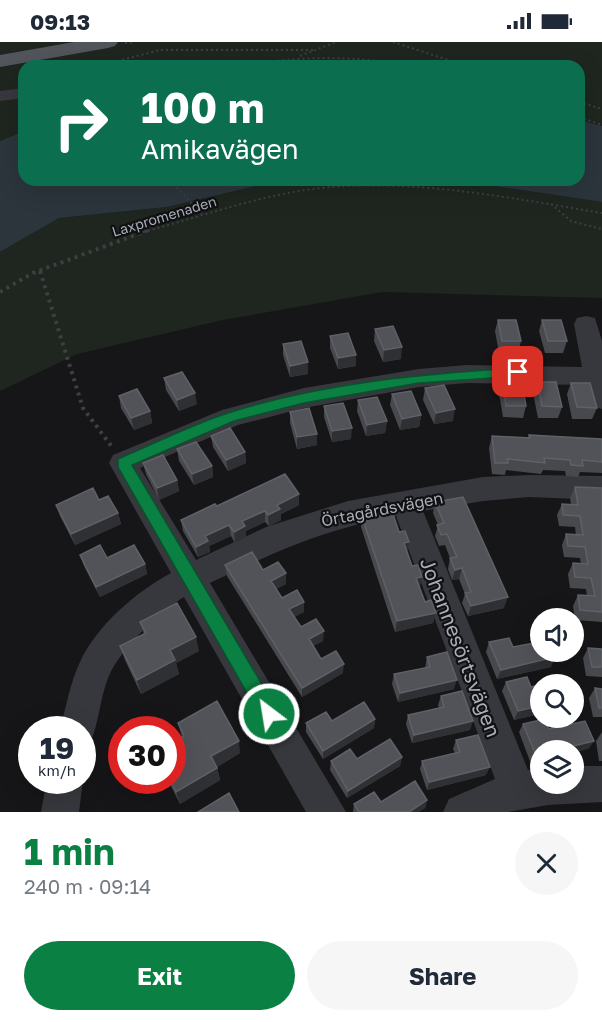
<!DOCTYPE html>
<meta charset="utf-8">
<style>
:root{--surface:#fff;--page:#f6f6f7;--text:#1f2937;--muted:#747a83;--accent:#0b8043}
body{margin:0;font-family:"Golos Text",sans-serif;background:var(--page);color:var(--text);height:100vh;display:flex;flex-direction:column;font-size:22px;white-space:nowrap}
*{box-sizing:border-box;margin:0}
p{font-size:20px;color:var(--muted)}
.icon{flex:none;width:33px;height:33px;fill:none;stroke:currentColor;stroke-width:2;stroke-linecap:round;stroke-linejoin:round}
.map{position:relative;height:770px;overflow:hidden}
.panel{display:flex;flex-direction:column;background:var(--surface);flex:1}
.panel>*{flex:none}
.top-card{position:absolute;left:18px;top:18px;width:567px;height:126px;border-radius:18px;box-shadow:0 6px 24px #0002;background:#0b6e4f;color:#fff;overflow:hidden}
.tools{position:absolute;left:530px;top:566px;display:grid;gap:12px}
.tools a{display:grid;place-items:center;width:54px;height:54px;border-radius:50%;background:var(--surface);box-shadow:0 6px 24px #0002;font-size:30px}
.speed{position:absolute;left:18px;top:674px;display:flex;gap:12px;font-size:30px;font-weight:700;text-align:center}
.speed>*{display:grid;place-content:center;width:78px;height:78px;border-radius:50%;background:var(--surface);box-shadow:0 6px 24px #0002;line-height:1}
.speed small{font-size:15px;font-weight:400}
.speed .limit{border:9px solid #d22;background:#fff;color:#111}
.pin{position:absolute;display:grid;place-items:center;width:51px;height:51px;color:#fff;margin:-26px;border-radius:12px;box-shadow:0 3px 9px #0006}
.me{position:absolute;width:66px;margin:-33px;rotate:329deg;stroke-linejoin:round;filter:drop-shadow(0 0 4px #0008)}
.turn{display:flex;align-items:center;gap:21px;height:126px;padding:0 24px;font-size:27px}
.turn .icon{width:78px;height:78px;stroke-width:2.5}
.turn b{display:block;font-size:42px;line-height:51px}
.round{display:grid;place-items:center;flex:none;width:63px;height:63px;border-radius:32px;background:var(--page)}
.overview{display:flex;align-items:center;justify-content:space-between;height:102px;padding:0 24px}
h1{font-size:36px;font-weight:700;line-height:45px;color:var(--accent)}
.primary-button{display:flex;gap:12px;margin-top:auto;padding:12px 24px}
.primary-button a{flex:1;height:69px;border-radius:36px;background:var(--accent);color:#fff;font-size:24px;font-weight:700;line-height:69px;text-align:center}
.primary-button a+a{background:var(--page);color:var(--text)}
.status{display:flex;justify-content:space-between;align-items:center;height:42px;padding:0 30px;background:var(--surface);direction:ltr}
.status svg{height:16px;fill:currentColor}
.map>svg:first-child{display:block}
</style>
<div class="status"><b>09:13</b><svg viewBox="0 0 49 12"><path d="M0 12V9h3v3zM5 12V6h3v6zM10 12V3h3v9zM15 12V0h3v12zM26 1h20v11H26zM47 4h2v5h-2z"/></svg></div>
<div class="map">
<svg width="602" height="770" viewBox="0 0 602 770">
<rect width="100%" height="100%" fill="#161618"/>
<path fill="#1e261f" d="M0,0H602V84L579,78V24H381L344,19L278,24H24V89L0,99Z
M281,138H454L602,160V256L382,250L223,278L77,312L0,349V210L59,176L167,165Z"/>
<path fill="#2c353c" d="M579,78L602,84V160L454,138H579Z
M24,89V138H281L167,165L59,176L0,210V99Z"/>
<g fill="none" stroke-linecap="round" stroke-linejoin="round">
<path stroke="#3d3f44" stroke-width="2" stroke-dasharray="2 3" stroke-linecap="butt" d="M393,0L467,24
M125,1L134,0
M300,14L336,0
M98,24L160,8H315
M243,24C301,13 356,14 414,24
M579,60L602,67
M579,75L602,83
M170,138L202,172
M551,162L571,179L602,187
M143,190C193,177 243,159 294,150C393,132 504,155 602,171"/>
<path stroke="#3d3f44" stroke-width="4" stroke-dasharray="3 4.5" stroke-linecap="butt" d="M40,229L83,366L112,405
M0,250L33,231L149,188"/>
<path fill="#37383d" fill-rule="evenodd" d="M24,46V56L0,59V49Z
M586,274L595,276L602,299V367L593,364L586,343L467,341L419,345L304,366L238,383L140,426L196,518L266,485L348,459L483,435L529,433L602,434V458L529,455L483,459L423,469L528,728L540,727V741H573V724H602V760L548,763L508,770H443L449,757L495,737L396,474C323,488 276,509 210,541L346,770H306L184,555C159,570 119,608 108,636C100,657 99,679 91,699L82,703V687H60C66,665 70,641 80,620C97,583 136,550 171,531L109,421L113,413L222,368L304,346L419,327L467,323L582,325L574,282L577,276Z
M82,736L83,738L79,770H41L47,738H82Z"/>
<path fill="#53555c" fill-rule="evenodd" d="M74,0H118L115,4L108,6L0,25V13Z"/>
</g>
<path fill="#47494d" d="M498,278L521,299L518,311H499L495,289Z
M542,278L567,299L563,311H545L539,289Z
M375,287L401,317L383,320L374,299Z
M330,294L356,313V324L338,327L330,306Z
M283,302L308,332L290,335L283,313Z
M164,336L197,362L179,369L166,348Z
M502,339L526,364L523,376L503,375L499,351Z
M537,340L562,365L558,376H538L533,351Z
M571,341L597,366L592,377H572L567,352Z
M425,346L453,379L434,382L423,358Z
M392,352L421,373L419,385L400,388L390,363Z
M119,354L150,369L152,381L134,388L121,366Z
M358,358L387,379L385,391L366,394L357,369Z
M324,364L351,397L332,400L324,375Z
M290,370L317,392V403L297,407L290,381Z
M529,393L602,397V431L580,430L578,435L566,434L565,429L543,428L541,432L506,428L505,433L492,432L489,406L492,394L528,396Z
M211,394L245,410L246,421L228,429L213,405Z
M177,407L212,424L213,435L194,443L179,419Z
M143,421L177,438L179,449L159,458L146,432Z
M575,445L602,446V580L575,578L573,564L578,553L587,554L586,547L570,546L568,532L573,521L581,522L580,516L564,515L562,503L566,492L576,493L575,485L559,484L557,473L562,462H571L570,456Z
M99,458L118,471L121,482L75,503L60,474L56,463Z
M435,460L504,566L468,574L462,561L465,552L459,537L452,538L448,527L450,516L445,503L439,504L435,494L438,483L433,471Z
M299,463L281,472V478L269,484L265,480L246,489V495L235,501L231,494L209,504L210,510L198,515L183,489L181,478L217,464Z
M362,475L407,511L425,560L436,571L433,581L395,590L361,485Z
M80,513L107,516L145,522L147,532L100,555L84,524Z
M225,523L286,531V542L276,547L282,556L304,560V570L294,575L301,585L323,599L313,604L321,617L343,631L302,655L227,534Z
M140,580L199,609L176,621L179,632L141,652L125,618L120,604L144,592Z
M489,600L513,605L551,625L497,637L486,610Z
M588,606L602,607V635L586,634L583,616Z
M427,615L454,647L398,660L392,642L394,632L425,626Z
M506,640L531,645L540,643V672L514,678L502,649Z
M595,646L602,647V675H593L589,656Z
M441,654L470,688L412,701L406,682L408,673L439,666L438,663Z
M375,677L374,686L323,717L306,690V681Z
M178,681L240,711L217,725L220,738L180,762L168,738H172L182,695Z
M523,682L549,687L594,699L588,707L540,708V719L531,722L519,690Z
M602,690V719H599L596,699Z
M456,698L486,733L427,748L420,727L422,719L455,711L453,707Z
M402,715L400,724L347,756L330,728L331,719Z
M427,758L425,766L418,770H353L354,762Z"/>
<path fill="#2f3033" d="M402,305L401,317L383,320L384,308Z
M356,313V324L338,327V316Z
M308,320V332L290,335V324Z
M195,351L197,362L179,369L177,358Z
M455,367L453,379L434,382L436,371Z
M150,369L152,381L134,388L131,376Z
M421,373L419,385L400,388L402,377Z
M387,379L385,391L366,394L367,383Z
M352,386L351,397L332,400V389Z
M317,392V403L297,407V395Z
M245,410L246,421L228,429L226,418Z
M212,424L213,435L194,443L192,432Z
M177,438L179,449L159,458L157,446Z
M299,452V463L281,472V478L269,484L268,473L277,463Z
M265,469V480L246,489V495L235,501L234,490L242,479Z
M118,471L121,482L75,503L71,492Z
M229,483L231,494L209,504L210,510L198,515L196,505L205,494Z
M409,500L407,511L404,501Z
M145,522L147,532L100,555L96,545Z
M462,526L459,537L452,538L455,528Z
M286,531V542L271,550V539Z
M422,535L420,545L414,546L416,536Z
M508,555L504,566L468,574L471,564Z
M304,560V570L289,578V567Z
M436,571L433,581L395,590L397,579Z
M324,589L323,599L308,607L309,597Z
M196,595L199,609L176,621L179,632L141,652L137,638L170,608Z
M555,615L551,625L497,637L501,628Z
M344,622L343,631L302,655V646Z
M457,638L454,647L398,660L400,651Z
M540,664V672L514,678L518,669Z
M375,677L374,686L323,717V709Z
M473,679L470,688L412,701L414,693Z
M239,699L240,711L214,727L211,714Z
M594,699L588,707L573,711V708H557Z
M540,712V719L531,722L536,713Z
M402,715L400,724L347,756L348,749Z
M490,725L486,733L427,748L429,740Z
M217,726L220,738L180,762L176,750Z
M427,758L425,766L418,770H409Z"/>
<path fill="#525359" stroke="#5f6168" stroke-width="1.5" d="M498,278H516L521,299H502Z
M542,278H561L567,299H548Z
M393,284L402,305L384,308L375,287Z
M348,291L356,313L338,316L330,294Z
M301,299L308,320L290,324L283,302Z
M182,330L195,351L177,358L164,336Z
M502,339L522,340L526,364H506Z
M537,340H556L562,365L542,364Z
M571,341H590L597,366L577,365Z
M444,343L455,367L436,371L425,346Z
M137,347L150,369L131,376L119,354Z
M411,349L421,373L402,377L392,352Z
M377,355L387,379L367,383L358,358Z
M343,361L352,386L332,389L324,364Z
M309,366L317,392L297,395L290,370Z
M230,386L245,410L226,418L211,394Z
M529,393L602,397V420L582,418L583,424L571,423L570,418L544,416L545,421L507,417L508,421H495L492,394L530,396Z
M196,400L212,424L192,432L177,407Z
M163,413L177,438L157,446L143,421Z
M285,432L299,452L277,463L280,467L268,473L265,469L242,479L245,484L234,490L229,483L205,494L208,499L196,505L181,478L215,462L217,464Z
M575,445L602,446V570L580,568L578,553L595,554L591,536L575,535L573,521L588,522L585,505L568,504L566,492L583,493L580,474L563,473L562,462L578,463Z
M93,446L99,458L108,454L118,471L71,492L56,463Z
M463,455L508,555L471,564L465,551L471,550L462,526L455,528L450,516L457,515L447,492L441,493L437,483L444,481L435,460Z
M392,469L399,490L405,489L409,500L404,501L412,524L418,523L422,535L416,536L425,560L431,558L436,571L397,579L362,475Z
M100,503L107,516L134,503L145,522L96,545L80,513Z
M252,510L263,528L278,520L286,531L271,539L282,556L297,548L304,560L289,567L301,585L316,577L324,589L309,597L321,617L336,609L344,622L302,646L225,523Z
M177,561L196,595L170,608L175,618L137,638L120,604L146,591L140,580Z
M509,596L513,605L540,600V609H553L555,615L501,628L489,600Z
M588,606L602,607V625H592Z
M447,610L457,638L400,651L394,632L430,625L427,615Z
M527,635L531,645L540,643V664L518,669L506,640Z
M566,637L568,642H546Z
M595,646L602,647V666H599Z
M462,649L473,679L414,693L408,673L444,665L441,654Z
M217,659L239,699L211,714L217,726L176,750L170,738H172V700L184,694L178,681Z
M364,660L375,677L323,709L306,681L326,670L332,679Z
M544,677L549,687L585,679L594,699L557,708H540V712L536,713L523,682Z
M478,693L490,725L429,740L422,719L460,710L456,698Z
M390,697L402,715L348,749L331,719L350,707L357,717Z
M415,739L427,758L409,770H359L354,762L374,750L381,760Z
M229,751L239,770H198Z"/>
<path fill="#0b8043" stroke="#07532c" stroke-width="1.5" d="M518,326L523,327V334L419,341L304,361L234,379L132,423L276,666L278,672L276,679L269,681L263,679L118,425V417C154,402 191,383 228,371C322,341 421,332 518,326Z"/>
<g text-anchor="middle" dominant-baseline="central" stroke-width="4.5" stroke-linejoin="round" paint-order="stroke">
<g font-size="14" fill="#a8adb8" stroke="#111113">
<text transform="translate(164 174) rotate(-17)">Laxpromenaden</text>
</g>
<g font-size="16" fill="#a8adb8" stroke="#111113">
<text transform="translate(382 467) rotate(-11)">Örtagårdsvägen</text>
</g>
<g font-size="20" fill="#a8adb8" stroke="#111113">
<text transform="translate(461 605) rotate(69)">Johannesörtsvägen</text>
</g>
</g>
</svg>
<div class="tools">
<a><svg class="icon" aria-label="sound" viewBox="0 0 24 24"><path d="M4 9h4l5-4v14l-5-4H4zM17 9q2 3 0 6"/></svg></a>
<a><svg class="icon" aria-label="search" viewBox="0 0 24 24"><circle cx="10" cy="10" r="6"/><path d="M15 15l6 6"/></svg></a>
<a><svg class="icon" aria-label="layers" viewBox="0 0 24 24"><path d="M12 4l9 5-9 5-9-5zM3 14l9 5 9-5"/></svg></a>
</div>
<div class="speed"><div>19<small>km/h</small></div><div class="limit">30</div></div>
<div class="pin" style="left:518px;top:330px;background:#d93025"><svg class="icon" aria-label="arrive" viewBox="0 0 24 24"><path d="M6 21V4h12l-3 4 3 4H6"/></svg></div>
<svg class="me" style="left:269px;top:672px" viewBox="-20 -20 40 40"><circle r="17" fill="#0b8043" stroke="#fff" stroke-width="3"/><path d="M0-11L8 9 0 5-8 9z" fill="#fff"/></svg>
<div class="top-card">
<div class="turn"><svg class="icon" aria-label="right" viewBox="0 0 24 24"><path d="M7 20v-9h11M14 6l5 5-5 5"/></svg><div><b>100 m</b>Amikavägen</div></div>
</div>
</div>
<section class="panel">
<div class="overview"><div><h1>1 min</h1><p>240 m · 09:14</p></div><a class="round"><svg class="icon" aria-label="close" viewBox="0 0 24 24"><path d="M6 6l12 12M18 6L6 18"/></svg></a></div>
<div class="primary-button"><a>Exit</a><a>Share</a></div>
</section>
